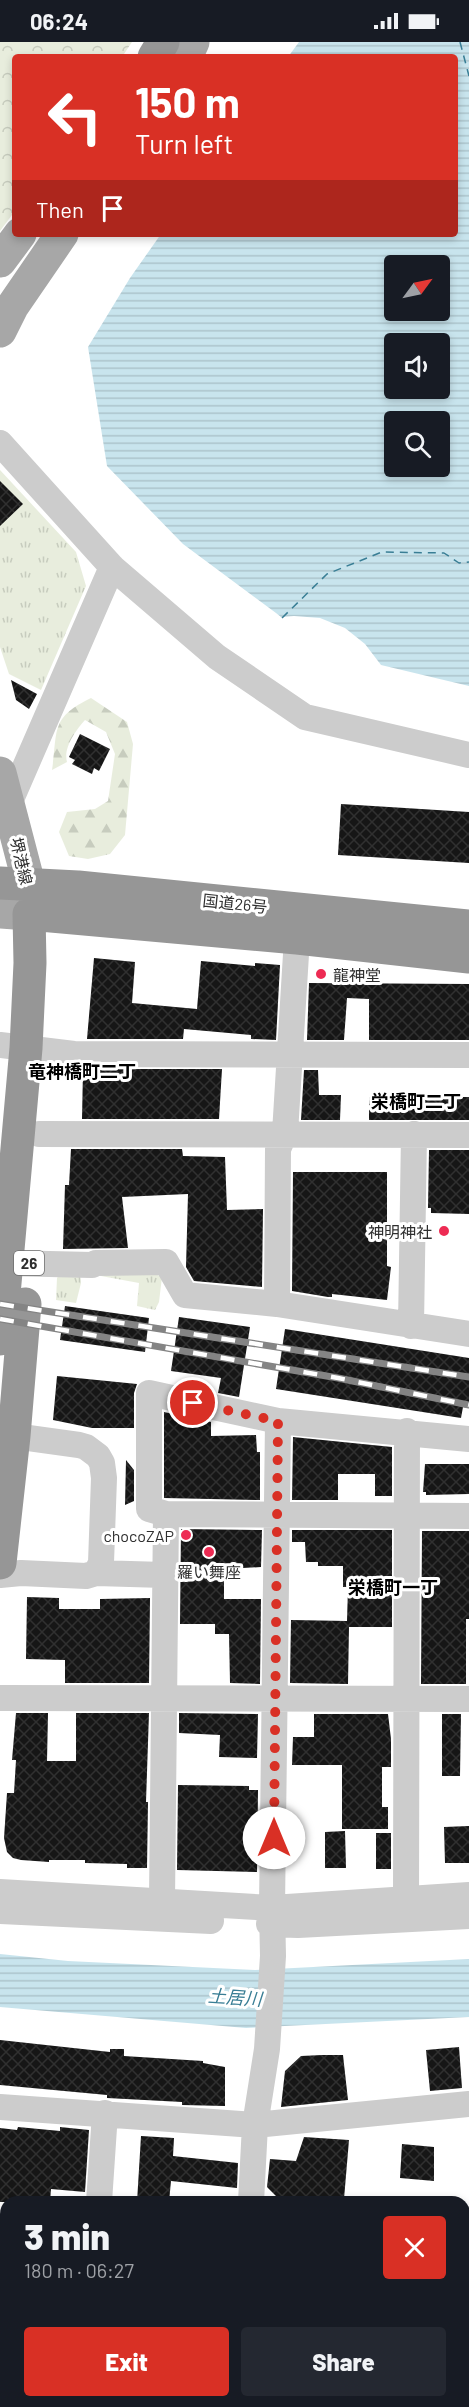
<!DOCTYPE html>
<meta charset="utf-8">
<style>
:root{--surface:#171b24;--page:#242831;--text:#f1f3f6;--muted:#9ea1a6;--accent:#d93025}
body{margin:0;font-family:Barlow,"Noto Sans JP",sans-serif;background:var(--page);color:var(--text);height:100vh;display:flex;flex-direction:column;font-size:22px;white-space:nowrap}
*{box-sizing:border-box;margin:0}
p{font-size:20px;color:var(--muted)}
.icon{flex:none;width:33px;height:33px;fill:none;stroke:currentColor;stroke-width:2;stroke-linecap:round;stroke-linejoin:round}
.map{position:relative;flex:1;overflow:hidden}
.sheet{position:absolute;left:0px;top:2154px;width:470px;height:212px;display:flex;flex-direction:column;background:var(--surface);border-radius:18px 18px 0 0;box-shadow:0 3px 9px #0003}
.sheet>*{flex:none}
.banner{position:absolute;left:12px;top:12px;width:446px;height:183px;border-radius:6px;box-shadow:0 3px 9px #0003;background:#d93025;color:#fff;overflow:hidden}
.needle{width:39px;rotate:57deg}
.fabs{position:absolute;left:384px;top:213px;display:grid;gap:12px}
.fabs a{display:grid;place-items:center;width:66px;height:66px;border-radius:6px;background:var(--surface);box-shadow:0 3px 9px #0003;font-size:30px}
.pin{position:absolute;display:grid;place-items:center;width:51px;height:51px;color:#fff;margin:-26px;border:3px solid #fff;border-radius:50%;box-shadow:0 2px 6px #0007}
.me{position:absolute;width:66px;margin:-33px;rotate:0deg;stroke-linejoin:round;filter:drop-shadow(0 0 4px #0008)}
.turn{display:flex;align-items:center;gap:21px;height:126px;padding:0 24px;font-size:27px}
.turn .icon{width:78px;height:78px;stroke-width:2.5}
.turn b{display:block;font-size:42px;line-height:51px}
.then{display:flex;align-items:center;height:57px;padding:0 24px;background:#0003;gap:12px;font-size:22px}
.round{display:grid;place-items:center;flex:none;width:63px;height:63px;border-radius:6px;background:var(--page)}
.headline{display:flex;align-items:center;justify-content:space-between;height:102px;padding:0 24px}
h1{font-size:36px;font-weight:800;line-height:45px}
.primary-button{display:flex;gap:12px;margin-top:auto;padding:12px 24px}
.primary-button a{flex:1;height:69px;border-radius:6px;background:var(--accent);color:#fff;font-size:24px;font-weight:800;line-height:69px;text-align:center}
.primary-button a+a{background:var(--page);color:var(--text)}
.status{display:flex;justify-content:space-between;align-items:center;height:42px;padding:0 30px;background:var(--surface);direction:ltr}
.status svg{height:16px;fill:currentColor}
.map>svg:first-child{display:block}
</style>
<div class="status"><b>06:24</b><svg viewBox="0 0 49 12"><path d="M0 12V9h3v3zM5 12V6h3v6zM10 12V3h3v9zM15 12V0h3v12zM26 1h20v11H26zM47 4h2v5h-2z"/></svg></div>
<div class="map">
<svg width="469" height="2365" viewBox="0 0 469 2365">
<defs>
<pattern id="grass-tufts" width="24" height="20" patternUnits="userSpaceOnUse" patternTransform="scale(1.5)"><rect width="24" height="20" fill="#e8eddd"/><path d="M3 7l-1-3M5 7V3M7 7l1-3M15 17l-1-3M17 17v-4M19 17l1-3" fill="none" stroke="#c7ccbe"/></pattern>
<pattern id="forest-firs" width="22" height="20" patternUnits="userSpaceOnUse" patternTransform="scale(1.5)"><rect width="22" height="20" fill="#e8eddd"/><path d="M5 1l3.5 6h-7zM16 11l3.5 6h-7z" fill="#c7ccbe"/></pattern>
<pattern id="park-crowns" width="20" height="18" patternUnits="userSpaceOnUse" patternTransform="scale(1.5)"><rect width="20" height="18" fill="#e8eddd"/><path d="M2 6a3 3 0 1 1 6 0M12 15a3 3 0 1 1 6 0" fill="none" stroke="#c7ccbe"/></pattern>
<pattern id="water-rules" width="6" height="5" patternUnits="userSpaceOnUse" patternTransform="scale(1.5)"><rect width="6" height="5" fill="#c8e4ed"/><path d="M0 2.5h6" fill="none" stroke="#acc4cc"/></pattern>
<pattern id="building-cross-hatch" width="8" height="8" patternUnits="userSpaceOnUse" patternTransform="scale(1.5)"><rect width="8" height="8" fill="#161616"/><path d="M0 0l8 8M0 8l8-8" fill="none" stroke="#303030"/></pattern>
</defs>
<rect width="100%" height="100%" fill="#fff"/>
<path fill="url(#grass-tufts)" d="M0,428L76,510L86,544L41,648L9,632L0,605Z
M61,1230H80L81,1241L76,1261L56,1258L57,1236Z
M98,1230L153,1231L162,1235L159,1260L155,1268L137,1264L139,1241L101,1234Z"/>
<path fill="url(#forest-firs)" d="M91,656L127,680L133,702L125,793L110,812L88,817L69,814L59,790L67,770L95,767L108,759L115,712L106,690L85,678C76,688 63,706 67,720L52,728C58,688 50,676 91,656Z"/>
<path fill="url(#park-crowns)" d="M0,0H132L122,15H15V169L0,189Z"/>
<path fill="url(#water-rules)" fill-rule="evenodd" d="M299,0H469V644L381,623L365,602L345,586L320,576L294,574L281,575L276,571L183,502L107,424L88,305L130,236L161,192H454V15H288ZM394,224H440V268H394ZM394,302H440V346H394ZM394,380H440V424H394Z
M0,1912L68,1919L255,1928L469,1917V1975L246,1986L0,1965Z"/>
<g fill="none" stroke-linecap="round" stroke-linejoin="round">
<path stroke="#397e95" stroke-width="1.5" stroke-dasharray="8 6" stroke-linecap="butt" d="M460,0L469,34
M282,576L327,532L382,510L444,511L459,521L469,520"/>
</g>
<path fill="url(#building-cross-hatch)" d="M0,439L23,462L0,484Z
M11,638L37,652L29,667L16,658Z
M80,692L110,707L99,729L94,726L92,732L72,722L75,718L69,715Z
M341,762L469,770V821L338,813Z
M94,916L135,920L132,961L197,967L201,919L255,924V921L280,923L276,998L251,997V993L184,987L183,997H87Z
M309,941L469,942V998H369V957L347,956L344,998H307Z
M83,1027H222L219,1077H82Z
M304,1028H318L319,1053H341L340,1078H301Z
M369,1055H469V1078H369Z
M71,1107H182L183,1114L225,1115L227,1168L263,1167L262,1245L194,1239L186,1225L188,1152L122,1155L128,1206L63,1207L65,1143H69Z
M429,1108H469V1172L431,1171V1166H428Z
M293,1130H387V1224L391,1225L387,1258L332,1252V1255H328L292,1249Z
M65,1264L149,1276L145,1310L60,1298Z
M179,1275L250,1285L239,1355L218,1351L221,1336L171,1329Z
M285,1287L469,1316V1366L463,1365L461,1376L276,1347Z
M57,1334L137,1342L134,1351V1386H92L53,1378Z
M164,1370L211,1380V1394L256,1393L257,1410H260V1458L164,1456Z
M293,1395L392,1405V1454H375V1432H338V1458H292Z
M126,1418L134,1428V1459L125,1463Z
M425,1422H469V1452L426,1453V1450H423Z
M181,1487L262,1488L261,1525L224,1527V1557H261L260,1642L230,1641L229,1592H215V1582H180Z
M292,1488H392V1585H349L348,1642L290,1641L291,1578L347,1579L348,1545H343V1524H318V1520H306L305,1500H292Z
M422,1489H469V1577H466V1642H421Z
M27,1555L59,1556V1567H100V1557L150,1556L149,1641H65V1618L26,1617Z
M16,1671H48L47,1719H76V1671H149L146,1760H148L147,1826H127V1822L85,1821V1818H49V1820L21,1818L13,1816L7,1810L4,1796L7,1751H14L16,1718H12Z
M179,1671L258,1672L257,1716L219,1715L220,1693L179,1691Z
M314,1672H388L391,1697V1725H382V1765H388V1787H342V1723H292L293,1695H314Z
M442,1672H461L460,1734H442Z
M178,1743L249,1744V1748H258L257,1830L177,1828Z
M469,1784V1821H445L444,1785Z
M345,1789L346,1826H325V1790Z
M376,1791H391V1827H376Z
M0,1998L110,2010V2007H124V2014L203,2019V2021L225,2025V2064L182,2063V2060L107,2056V2053L0,2043Z
M459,2005L462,2046L430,2049L426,2008Z
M322,2013H343L348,2058L281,2065L285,2029L301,2014Z
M18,2085L60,2089V2085L89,2088L85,2150L51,2147L50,2160H0V2086L17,2088Z
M141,2094L174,2096L173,2114L238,2121L237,2146L171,2139L169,2160H137Z
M304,2095L349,2098L344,2157L306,2154V2156L276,2154L267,2145L270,2117L296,2119Z
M402,2102L434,2105V2139L400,2136Z"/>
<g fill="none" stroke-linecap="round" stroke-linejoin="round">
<path stroke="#ccc" stroke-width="26" d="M0,401L112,525L217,615L305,675L469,713
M9,762L112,525
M0,1003L74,1012L469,1013
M39,1092L469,1093
M6,1221L92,1223L96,1221L166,1220L185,1253L277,1262L469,1292
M277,1262L278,1107L285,1091L297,896
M411,1284L414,1092
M469,1397L278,1379L149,1351V1467L166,1472L469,1474
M0,1403L14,1394L79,1403L86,1405L98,1414L102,1421L104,1436L101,1521L96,1531L86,1534L21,1531L0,1533
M96,1531L164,1533
M0,1656L469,1657
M0,1850L272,1866L469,1853
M406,1857L407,1389
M162,1859L166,1472
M0,1869L211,1879
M269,1882L298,1883L469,1874
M0,2065L255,2083L469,2062
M99,2160L105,2071
M251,2160L255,2083L267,2007L273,1914L272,1866L278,1379
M464,2177H469
M0,2269L6,2270
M464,2310L469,2311
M238,2365V2360
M407,2365L408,2360"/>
<path stroke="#a7a7a7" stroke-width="33" d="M186,15L193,0
M0,219L20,192
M0,289L12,265L62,192
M0,731L29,842V872L0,870"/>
<path stroke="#969696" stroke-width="33" d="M154,15L163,0
M0,841L78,845L469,884
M0,1297L26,1006L30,921L29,872L297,896L469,915
M0,1521L14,1394L25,1262"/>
<defs>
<path id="rail" d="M0,1262L469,1335
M0,1277L338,1336L469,1363"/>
</defs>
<use href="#rail" stroke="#848484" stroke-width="7"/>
<use href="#rail" stroke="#fff" stroke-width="4.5" stroke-dasharray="14" stroke-linecap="butt"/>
</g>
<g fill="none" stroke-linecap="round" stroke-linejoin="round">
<path stroke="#d93025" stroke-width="10" stroke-dasharray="0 18" d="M193,1361L278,1379L274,1796"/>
</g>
<g fill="#ed2b53" stroke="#fff" stroke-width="2">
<circle cx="321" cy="932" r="6"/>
<circle cx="444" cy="1189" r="6"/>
<circle cx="186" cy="1493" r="6"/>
<circle cx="209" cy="1510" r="6"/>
</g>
<g text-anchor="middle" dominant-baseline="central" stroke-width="6" stroke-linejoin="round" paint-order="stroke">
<rect fill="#fff" stroke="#6d6d6d" stroke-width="1.5" x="14" y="1209" width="30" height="24" rx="4.5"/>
<g font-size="15" font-weight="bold" fill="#2f2f2f">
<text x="29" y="1221">26</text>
</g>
<g font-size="16" fill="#2f2f2f" stroke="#fff">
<text transform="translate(22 819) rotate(77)">堺港線</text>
<text transform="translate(235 861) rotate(6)">国道26号</text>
</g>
<g font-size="16" fill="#2f2f2f" stroke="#fff" text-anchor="end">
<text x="333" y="932" text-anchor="start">龍神堂</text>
<text x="432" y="1189">神明神社</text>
<text x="174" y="1493">chocoZAP</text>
<text x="209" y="1529" text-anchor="middle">羅い舞座</text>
</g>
<g font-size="18" font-weight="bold" fill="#000" stroke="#fff">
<text x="82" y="1029">竜神橋町二丁</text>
<text x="416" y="1059">栄橋町二丁</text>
<text x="393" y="1545">栄橋町一丁</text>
</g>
<g font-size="18" font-style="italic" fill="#397e95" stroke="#fff">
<text transform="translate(235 1955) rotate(4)">土居川</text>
</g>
</g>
</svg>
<div class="fabs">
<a><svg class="needle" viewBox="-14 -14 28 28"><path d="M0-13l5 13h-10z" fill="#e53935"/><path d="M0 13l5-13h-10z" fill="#9ea1a6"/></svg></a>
<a><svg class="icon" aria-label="sound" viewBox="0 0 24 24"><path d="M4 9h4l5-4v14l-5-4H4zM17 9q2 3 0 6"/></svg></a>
<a><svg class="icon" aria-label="search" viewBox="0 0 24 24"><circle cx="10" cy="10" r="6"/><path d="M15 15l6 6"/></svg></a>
</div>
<div class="pin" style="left:193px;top:1361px;background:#d93025"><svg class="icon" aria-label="arrive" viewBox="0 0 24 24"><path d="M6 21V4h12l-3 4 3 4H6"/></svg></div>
<svg class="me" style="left:274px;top:1796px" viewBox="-20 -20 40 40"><circle r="19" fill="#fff"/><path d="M0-13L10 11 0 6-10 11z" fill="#d93025"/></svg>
<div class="banner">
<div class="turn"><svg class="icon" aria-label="left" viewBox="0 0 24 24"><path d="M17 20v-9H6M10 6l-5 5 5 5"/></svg><div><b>150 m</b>Turn left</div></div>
<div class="then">Then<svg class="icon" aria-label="arrive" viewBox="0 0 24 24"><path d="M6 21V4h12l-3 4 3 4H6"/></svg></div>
</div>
<section class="sheet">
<div class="headline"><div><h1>3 min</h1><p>180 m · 06:27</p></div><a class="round" style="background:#d93025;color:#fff"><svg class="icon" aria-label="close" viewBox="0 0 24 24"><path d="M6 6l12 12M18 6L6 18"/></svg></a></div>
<div class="primary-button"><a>Exit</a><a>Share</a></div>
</section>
</div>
